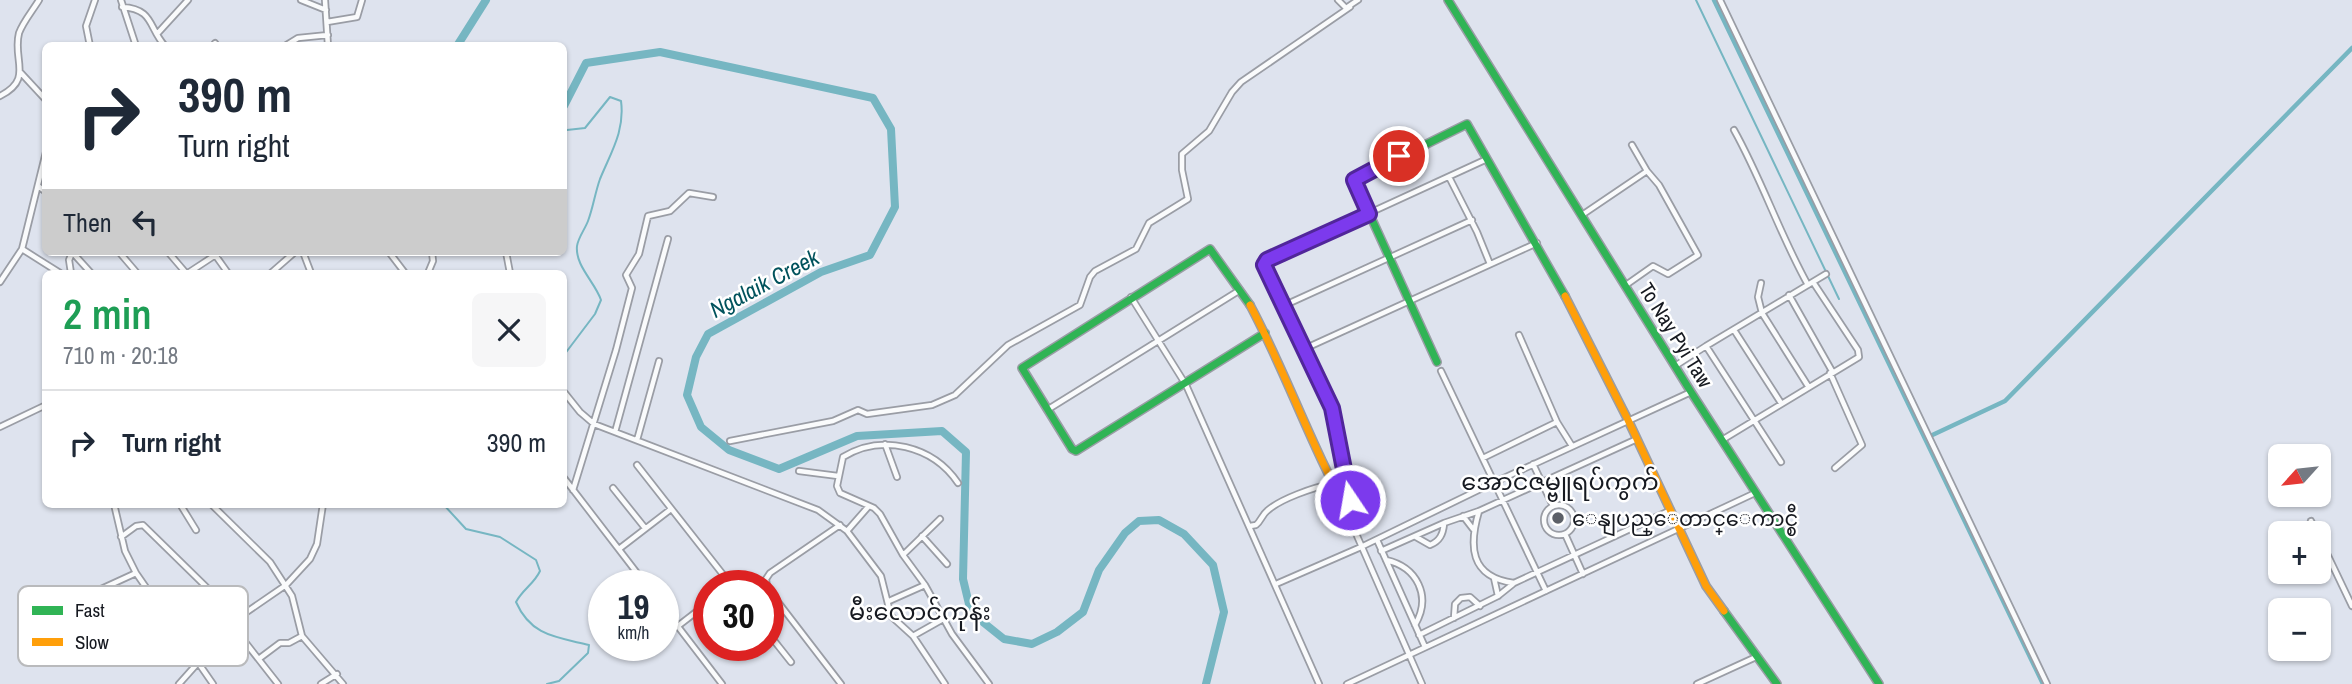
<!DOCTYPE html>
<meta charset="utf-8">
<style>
:root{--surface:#fff;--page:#f6f6f7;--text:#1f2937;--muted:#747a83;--line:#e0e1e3}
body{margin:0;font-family:"Archivo Narrow","Noto Sans Myanmar",sans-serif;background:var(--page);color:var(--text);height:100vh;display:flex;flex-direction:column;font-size:26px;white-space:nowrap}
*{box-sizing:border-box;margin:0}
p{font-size:23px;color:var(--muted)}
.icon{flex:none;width:38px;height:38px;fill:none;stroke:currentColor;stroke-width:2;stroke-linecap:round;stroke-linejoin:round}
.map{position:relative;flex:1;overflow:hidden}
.details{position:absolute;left:42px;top:270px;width:525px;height:238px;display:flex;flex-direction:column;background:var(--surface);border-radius:10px;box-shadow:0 2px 5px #0004}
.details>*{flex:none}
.top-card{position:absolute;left:42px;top:42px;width:525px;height:214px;border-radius:10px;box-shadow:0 2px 5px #0004;background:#fff;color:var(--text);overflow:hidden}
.needle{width:46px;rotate:243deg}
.controls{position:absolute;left:2268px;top:444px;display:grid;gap:14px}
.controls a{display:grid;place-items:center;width:63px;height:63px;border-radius:10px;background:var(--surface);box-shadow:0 2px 5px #0004;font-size:35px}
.speed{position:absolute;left:588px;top:570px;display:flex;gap:14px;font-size:35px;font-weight:700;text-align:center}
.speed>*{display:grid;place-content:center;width:91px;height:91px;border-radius:50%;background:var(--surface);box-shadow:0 2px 5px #0004;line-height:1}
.speed small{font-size:18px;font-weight:400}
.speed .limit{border:10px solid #d22;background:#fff;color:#111}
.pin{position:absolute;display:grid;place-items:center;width:60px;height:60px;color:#fff;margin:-30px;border:4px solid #fff;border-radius:50%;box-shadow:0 2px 7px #0007}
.me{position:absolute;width:77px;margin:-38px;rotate:348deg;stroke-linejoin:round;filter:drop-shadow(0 0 5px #0008)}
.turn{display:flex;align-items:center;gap:24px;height:147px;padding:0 21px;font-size:32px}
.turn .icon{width:91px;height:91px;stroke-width:2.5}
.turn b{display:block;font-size:49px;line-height:60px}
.then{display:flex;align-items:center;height:66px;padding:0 21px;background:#0003;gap:14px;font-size:26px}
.round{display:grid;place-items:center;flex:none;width:74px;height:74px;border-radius:10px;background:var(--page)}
.summary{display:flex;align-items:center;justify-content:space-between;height:119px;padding:0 21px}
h1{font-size:42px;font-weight:600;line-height:52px;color:#1e9e55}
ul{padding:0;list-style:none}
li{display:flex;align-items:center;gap:21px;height:105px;padding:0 21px;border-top:2px solid var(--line)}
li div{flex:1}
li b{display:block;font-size:26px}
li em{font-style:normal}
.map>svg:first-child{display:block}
</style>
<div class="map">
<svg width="2352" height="684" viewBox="0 0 2352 684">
<rect width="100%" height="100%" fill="#dee3ee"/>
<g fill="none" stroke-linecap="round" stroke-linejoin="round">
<path stroke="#76b6c2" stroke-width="2" d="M1696,0L1839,299
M564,128L567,130L585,128L610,97L621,101C625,131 611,152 600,179C595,193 593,208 588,221C585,229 578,238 577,246C575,266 595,282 601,300L595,314L564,355
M443,504L466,529L500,537L536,560L540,571C534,584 523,589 516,602C531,636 556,637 589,645L588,653L559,681L547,684"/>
<path stroke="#76b6c2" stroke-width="4.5" d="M1714,0L2043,684
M1926,438L2005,401L2352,48"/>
<path stroke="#76b6c2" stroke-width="8" d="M457,46L486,0
M564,106L586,63L660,52L873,98L891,129L895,207L870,255L821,272L708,334L696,357L687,395L701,427L729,450L779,469L857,436L942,431L966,452L963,579L969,604L984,623L1004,639L1032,644L1057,632L1083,612L1099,570L1125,533L1139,521L1159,520L1184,534L1213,565L1224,612L1206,684"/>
<defs>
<path id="street" d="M121,0L136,46
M301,0L326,10
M325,0L328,46
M1338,0L1346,8L1358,0
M1720,0L2047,684
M122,7C154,9 148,27 165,46
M327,22L357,17L362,0
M157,34L188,0
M215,43L217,46
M90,46L86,26L95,0
M285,46L298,38L328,35
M21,73L46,100
M0,96C34,79 12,60 19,33C23,22 33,10 39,0
M1734,130C1762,180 1780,235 1808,285
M46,152L22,249L60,273
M1449,177L1477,232L1490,264
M38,186L46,192
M1582,215L1647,171
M72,252L91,273
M119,252L137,273
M168,252L186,273
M213,252L228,273
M303,252L311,273
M389,252L405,273
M506,252L510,273
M71,273L69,260L72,253
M188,273L220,252
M271,273L295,252
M428,273L433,261L432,252
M0,282L22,249
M1761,283L1758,297L1762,313L1808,386
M1626,285L1653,266L1668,274L1698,255L1659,185L1647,171L1632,145
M1789,295L1832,371
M1131,297L1186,385L1319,684
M1283,306L1472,220
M1734,330L1781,403
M1519,335L1557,422L1572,446
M1304,349L1537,243
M1675,366L1706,346
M1441,371L1546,591
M1830,373L1862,445L1835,468
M564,392L580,412L594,424L818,510L847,531L881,576L891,616L913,636L945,684
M1047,410L1240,290
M0,427L46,405
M615,432L668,239
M1637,439L1479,511C1469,545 1469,577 1514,583L1671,510
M637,440L659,361
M1722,440L1859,357L1858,350L1813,282
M730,441L833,421L858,410L867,414L932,405L955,395L1008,345L1080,305L1090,277L1095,271L1136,249L1149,223L1188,199L1182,170V154L1209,131L1232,92L1241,82L1350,7
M885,444L897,477
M1483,458L1557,422
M1781,462L1706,346L1826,274
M1533,464L1553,506
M637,465L732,586
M799,471L838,476
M564,478L647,586
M958,483C933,446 882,433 843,457L837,486L840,493L874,508L880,514L903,555L925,585L952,634L989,684
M613,488L645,528
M573,490L616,350L632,288L626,275L639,254L648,216L670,211L689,193L713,197
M114,504L125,551L136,573L213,684
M180,504L196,530
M211,504L270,562L292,596L302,636L343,684
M1544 520a15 15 0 1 1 30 0a15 15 0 1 1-30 0Z
M1463,516L1473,529
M2311,521L2317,534
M1250,526L1256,525C1261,521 1262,515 1267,511C1280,499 1314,487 1332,484
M847,531L868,507
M1565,534L1583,574
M922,536L947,564
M121,537L136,526L143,525L238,618
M1416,537L1430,545C1440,541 1443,534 1444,524
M2319,537L2352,606
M1377,540L1425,647
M1361,547L1495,482L1691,392
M619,549L671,509
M1381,551L1444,523L1479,511
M903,555L940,519
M1386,560C1417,567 1432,596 1415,625
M1494,578L1498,596
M1276,584L1361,547
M767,586L766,579L770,573L840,525
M768,589L841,684
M88,595L136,573
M889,601L925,585
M663,607L722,684
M1454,618L1455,604L1461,598L1470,597L1480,606
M231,624L278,684
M678,626L709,602
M176,631L214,593
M768,633L791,662
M1419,635L1498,596L1513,584
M913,636L945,618
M260,658L280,643H289L302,636
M179,684L238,618L286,585L310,559L317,544L323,504
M321,684L337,674
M1347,684L1755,493
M1422,684L1354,529L1332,408L1264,265L1267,260L1487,159
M1697,684L1756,657"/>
<path id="fast" d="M1448,0L1691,392L1879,684
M1250,305L1210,249L1022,368L1072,449L1076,451L1265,333
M1437,362L1354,180L1467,124L1565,296
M1724,611L1777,684"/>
<path id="slow" d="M1565,296L1628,420L1706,586L1724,611
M1250,305C1287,374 1312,450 1352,518"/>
</defs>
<use href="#street" stroke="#9a9da5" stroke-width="8"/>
<use href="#fast" stroke="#9a9da5" stroke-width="10"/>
<use href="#slow" stroke="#9a9da5" stroke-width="10"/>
<use href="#street" stroke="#fafbfc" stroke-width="4.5"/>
<use href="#fast" stroke="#30b455" stroke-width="7"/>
<use href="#slow" stroke="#ff9f0a" stroke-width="7"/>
</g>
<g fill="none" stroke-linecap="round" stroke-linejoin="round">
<defs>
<path id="route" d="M1350,500L1332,408L1264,265L1267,260L1369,214L1354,180L1399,156"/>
</defs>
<use href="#route" stroke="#51269a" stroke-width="18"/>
<use href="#route" stroke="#7c3aed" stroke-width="12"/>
</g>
<circle fill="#5c6068" stroke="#fff" stroke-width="2.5" cx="1558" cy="518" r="7"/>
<g text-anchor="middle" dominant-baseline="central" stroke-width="5" stroke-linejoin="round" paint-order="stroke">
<g font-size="21" fill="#161920" stroke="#fff">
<text transform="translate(1676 335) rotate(58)">To Nay Pyi Taw</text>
</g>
<g font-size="21" fill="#161920" stroke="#fff" text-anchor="start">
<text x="1572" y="518">ေနျပည္ေတာင္ေကာင္စီ</text>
</g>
<g font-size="23" font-style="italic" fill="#00525c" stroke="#fff">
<text transform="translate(764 283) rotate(-28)">Ngalaik Creek</text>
</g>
<g font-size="24" fill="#161920" stroke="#fff">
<text x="1560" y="481">အောင်ဇမ္ဗူရပ်ကွက်</text>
<text x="920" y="611">မီးလောင်ကုန်း</text>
</g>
</g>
<rect x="18" y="586" width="230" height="80" rx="10" fill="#fff" stroke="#b9babc" stroke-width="2"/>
<rect x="32" y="606" width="31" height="9" fill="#30b455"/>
<rect x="32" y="638" width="31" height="8" fill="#ff9f0a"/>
<g font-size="19" fill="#161920">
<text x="75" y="617">Fast</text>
<text x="75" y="649">Slow</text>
</g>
</svg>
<div class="controls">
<a><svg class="needle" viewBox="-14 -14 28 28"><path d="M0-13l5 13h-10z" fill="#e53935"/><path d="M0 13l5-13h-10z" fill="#747a83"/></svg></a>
<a>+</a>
<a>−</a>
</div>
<div class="speed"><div>19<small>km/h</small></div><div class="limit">30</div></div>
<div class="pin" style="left:1399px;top:156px;background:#d93025"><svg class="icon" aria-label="arrive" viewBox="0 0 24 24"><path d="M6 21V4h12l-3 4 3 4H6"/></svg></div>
<svg class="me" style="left:1350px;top:500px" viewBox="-20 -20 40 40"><circle r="17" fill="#7c3aed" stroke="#fff" stroke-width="3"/><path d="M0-11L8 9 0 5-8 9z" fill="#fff"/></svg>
<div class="top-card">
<div class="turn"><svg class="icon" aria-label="right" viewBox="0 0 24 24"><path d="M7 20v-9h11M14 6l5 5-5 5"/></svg><div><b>390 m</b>Turn right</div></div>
<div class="then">Then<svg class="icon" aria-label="left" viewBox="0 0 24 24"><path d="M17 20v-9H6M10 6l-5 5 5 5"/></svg></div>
</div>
<section class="details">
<div class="summary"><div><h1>2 min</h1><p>710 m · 20:18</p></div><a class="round"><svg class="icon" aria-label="close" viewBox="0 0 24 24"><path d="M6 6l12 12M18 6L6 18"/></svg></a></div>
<ul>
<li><svg class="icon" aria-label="right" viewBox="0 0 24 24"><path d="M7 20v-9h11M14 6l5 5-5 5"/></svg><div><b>Turn right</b></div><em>390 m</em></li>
</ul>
</section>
</div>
